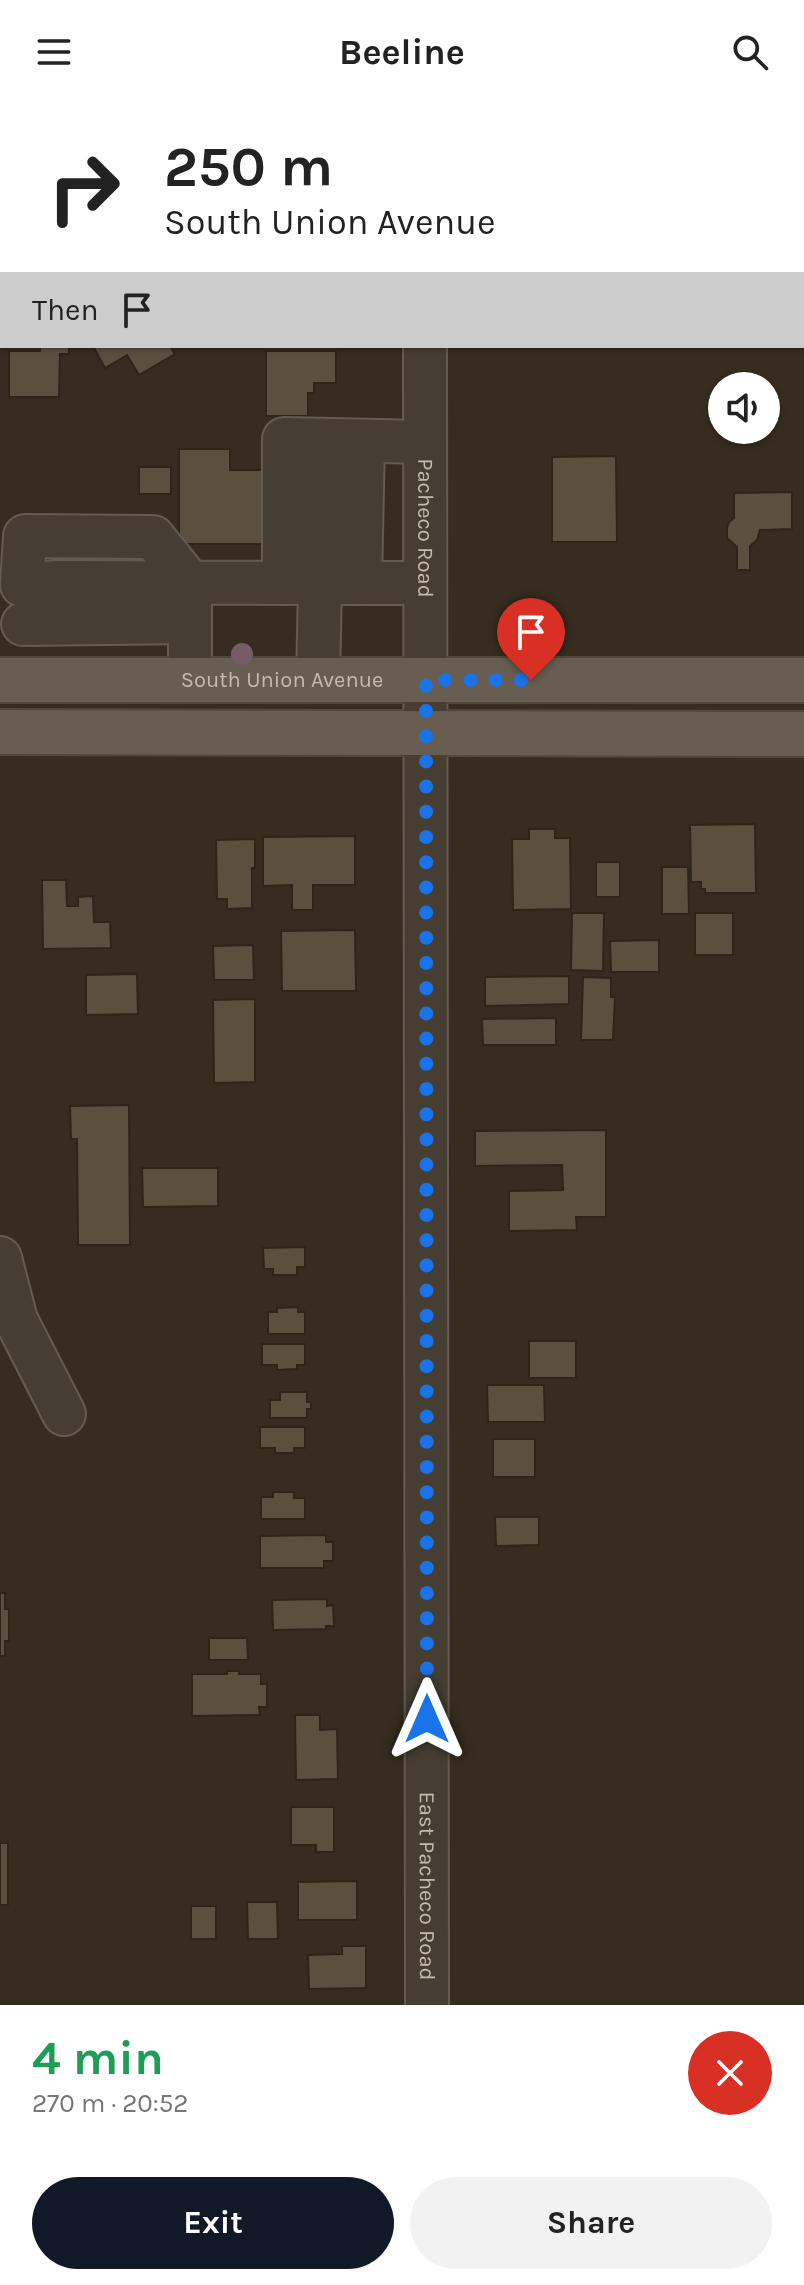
<!DOCTYPE html>
<meta charset="utf-8">
<style>
:root{--surface:#fff;--page:#f2f2f2;--text:#222;--muted:#767676;--accent:#111827}
body{margin:0;font-family:Karla,sans-serif;background:var(--page);color:var(--text);height:100vh;display:flex;flex-direction:column;font-size:30px;white-space:nowrap}
*{box-sizing:border-box;margin:0}
p{font-size:26px;color:var(--muted)}
.icon{flex:none;width:44px;height:44px;fill:none;stroke:currentColor;stroke-width:2;stroke-linecap:round;stroke-linejoin:round}
.map{position:relative;height:1901px;overflow:hidden}
.side{display:flex;flex-direction:column;background:var(--surface);flex:1}
.side>*{flex:none}
.hud{position:absolute;left:0px;top:0px;width:804px;height:244px;box-shadow:0 2px 6px #0004;background:#fff;color:var(--text);overflow:hidden}
.tools{position:absolute;left:708px;top:268px;display:grid;gap:16px}
.tools a{display:grid;place-items:center;width:72px;height:72px;border-radius:50%;background:var(--surface);box-shadow:0 2px 6px #0004;font-size:40px}
.pin{position:absolute;display:grid;place-items:center;width:68px;height:68px;color:#fff;margin:-82px -34px;border-radius:50% 50% 50% 0;rotate:-45deg;box-shadow:0 0 8px #0007}
.pin .icon{rotate:45deg}
.me{position:absolute;width:88px;margin:-44px;rotate:0deg;stroke-linejoin:round;filter:drop-shadow(0 0 6px #0008)}
.turn{display:flex;align-items:center;gap:28px;height:168px;padding:0 32px;font-size:36px}
.turn .icon{width:104px;height:104px;stroke-width:2.5}
.turn b{display:block;font-size:56px;line-height:68px}
.then{display:flex;align-items:center;height:76px;padding:0 32px;background:#0003;gap:16px;font-size:30px}
.round{display:grid;place-items:center;flex:none;width:84px;height:84px;border-radius:42px;background:var(--page)}
.head{display:flex;align-items:center;justify-content:space-between;height:136px;padding:0 32px}
h1{font-size:48px;font-weight:700;line-height:60px;color:#1e9e55}
.primary-button{display:flex;gap:16px;margin-top:auto;padding:16px 32px}
.primary-button a{flex:1;height:92px;border-radius:48px;background:var(--accent);color:#fff;font-size:32px;font-weight:700;line-height:92px;text-align:center}
.primary-button a+a{background:var(--page);color:var(--text)}
header{display:flex;justify-content:space-between;align-items:center;height:104px;padding:0 32px;background:var(--surface);font-size:36px;font-weight:700}
.map>svg:first-child{display:block}
</style>
<header><svg class="icon" aria-label="menu" viewBox="0 0 24 24"><path d="M4 6h16M4 12h16M4 18h16"/></svg>Beeline<svg class="icon" aria-label="search" viewBox="0 0 24 24"><circle cx="10" cy="10" r="6"/><path d="M15 15l6 6"/></svg></header>
<div class="map">
<svg width="804" height="1901" viewBox="0 0 804 1901">
<rect width="100%" height="100%" fill="#362c1f"/>
<path fill="#5b5040" stroke="#2d251a" stroke-width="2" d="M40,242H69V250H60L59,293H9V247H40Z
M93,242H170L175,250L139,271L127,251L105,264Z
M266,247H336V279H314V289H308V312H266Z
M179,345H230V366H270L274,440H179Z
M616,352L617,438H552V353Z
M139,363H171V390H139Z
M792,388V425L760,426L757,436L750,442V466H737V443L727,434V424L729,418L734,414V389Z
M755,720L756,789H705V785H701V778H691L690,721Z
M529,725H555V734H570L571,805L513,806L512,735H529Z
M355,732V781H313V806H292V781L263,782V733Z
M255,735V764H252V804L227,805V795H217L216,736Z
M596,758H620V793H596Z
M662,763H688L689,810H662Z
M42,776H66L67,802H78V793L93,792L94,818H110L111,844L43,845Z
M572,809H604L603,867L571,866Z
M695,809H733V851H695Z
M355,826L356,887H282L281,827Z
M659,836V868H611L610,837Z
M253,841L254,876H214L213,842Z
M137,870L138,910L86,911V871Z
M569,872V900L485,902V873Z
M583,873L611,874V893H615L613,936H581Z
M255,895V978L214,979L213,896Z
M556,914V941H483L482,915Z
M129,1001L130,1141H78L77,1035H71L70,1002Z
M606,1026V1113H576L577,1126L509,1127V1087L563,1086L562,1061L475,1062V1027Z
M142,1064H218V1102L143,1103Z
M305,1143V1163H297V1171H273V1165H264L263,1144Z
M298,1203V1208H305V1230H268V1208H277V1204Z
M529,1237H576V1274H529Z
M262,1240H305V1261H297V1265L277,1266V1261H262Z
M487,1281H544L545,1318H488Z
M280,1288H307V1298H311V1305H307V1314H270V1296H280Z
M260,1323H305V1344H294V1349H275V1344H260Z
M493,1335H535V1373H493Z
M273,1388H294V1394H305V1415H261V1393H273Z
M495,1413H539V1441L496,1442Z
M326,1431V1438H333V1457H324V1464H260V1432Z
M0,1489H5V1505H9V1537H5V1552H0Z
M327,1495V1502L333,1501L334,1522H326V1525L273,1526L272,1496Z
M209,1534H247L248,1556H209Z
M227,1567H239V1570H261V1580H267V1603H259L260,1611L192,1612V1570H227Z
M295,1611H320V1626L337,1625L338,1675L296,1676Z
M291,1703H334V1748H316V1741H291Z
M0,1739H8V1801H0Z
M357,1777V1816H298V1778Z
M247,1798H277L278,1835H248Z
M191,1802H216V1835H191Z
M342,1842H366V1884L309,1885L308,1851L342,1850Z"/>
<g fill="none" stroke-linecap="round" stroke-linejoin="round">
<defs>
<g id="minor">
<path d="M425,0V2"/>
<path d="M40,2V0"/>
<path id="s1" d="M425,242L427,1901"/>
<path d="M322,336L320,479H425"/>
<path d="M284,479V335L425,338"/>
<path d="M360,479L363,337"/>
<path d="M23,520L190,518"/>
<path d="M190,576V479L153,433L25,432L22,481L59,478L320,479L318,577"/>
<path d="M0,1154L16,1216L64,1310"/>
</g>
<g id="major">
<path id="s2" d="M0,576H804"/>
<path d="M0,628L804,630"/>
</g>
</defs>
<use href="#minor" stroke="#645c50" stroke-width="46"/>
<use href="#major" stroke="#50483c" stroke-width="48"/>
<use href="#minor" stroke="#463e32" stroke-width="42"/>
<use href="#major" stroke="#675d50" stroke-width="44"/>
</g>
<circle fill="#755c66" cx="242" cy="550" r="11"/>
<g fill="none" stroke-linecap="round" stroke-linejoin="round">
<path stroke="#1a73e8" stroke-width="14" stroke-dasharray="0 25.2" d="M427,1615L426,576H531"/>
</g>
<g text-anchor="middle" dominant-baseline="central" stroke-width="6" stroke-linejoin="round" paint-order="stroke">
<g font-size="22" fill="#c3bbac" stroke="#2a2318">
<text stroke="none"><textPath href="#s1" startOffset="182">Pacheco Road</textPath></text>
<text stroke="none"><textPath href="#s2" startOffset="282">South Union Avenue</textPath></text>
<text stroke="none"><textPath href="#s1" startOffset="1540">East Pacheco Road</textPath></text>
</g>
</g>
</svg>
<div class="tools">
<a><svg class="icon" aria-label="sound" viewBox="0 0 24 24"><path d="M4 9h4l5-4v14l-5-4H4zM17 9q2 3 0 6"/></svg></a>
</div>
<div class="pin" style="left:531px;top:576px;background:#d93025"><svg class="icon" aria-label="arrive" viewBox="0 0 24 24"><path d="M6 21V4h12l-3 4 3 4H6"/></svg></div>
<svg class="me" style="left:427px;top:1615px" viewBox="-20 -20 40 40"><path d="M0-17L14 15 0 8-14 15z" fill="#1a73e8" stroke="#fff" stroke-width="4"/></svg>
<div class="hud">
<div class="turn"><svg class="icon" aria-label="right" viewBox="0 0 24 24"><path d="M7 20v-9h11M14 6l5 5-5 5"/></svg><div><b>250 m</b>South Union Avenue</div></div>
<div class="then">Then<svg class="icon" aria-label="arrive" viewBox="0 0 24 24"><path d="M6 21V4h12l-3 4 3 4H6"/></svg></div>
</div>
</div>
<section class="side">
<div class="head"><div><h1>4 min</h1><p>270 m · 20:52</p></div><a class="round" style="background:#d93025;color:#fff"><svg class="icon" aria-label="close" viewBox="0 0 24 24"><path d="M6 6l12 12M18 6L6 18"/></svg></a></div>
<div class="primary-button"><a>Exit</a><a>Share</a></div>
</section>
